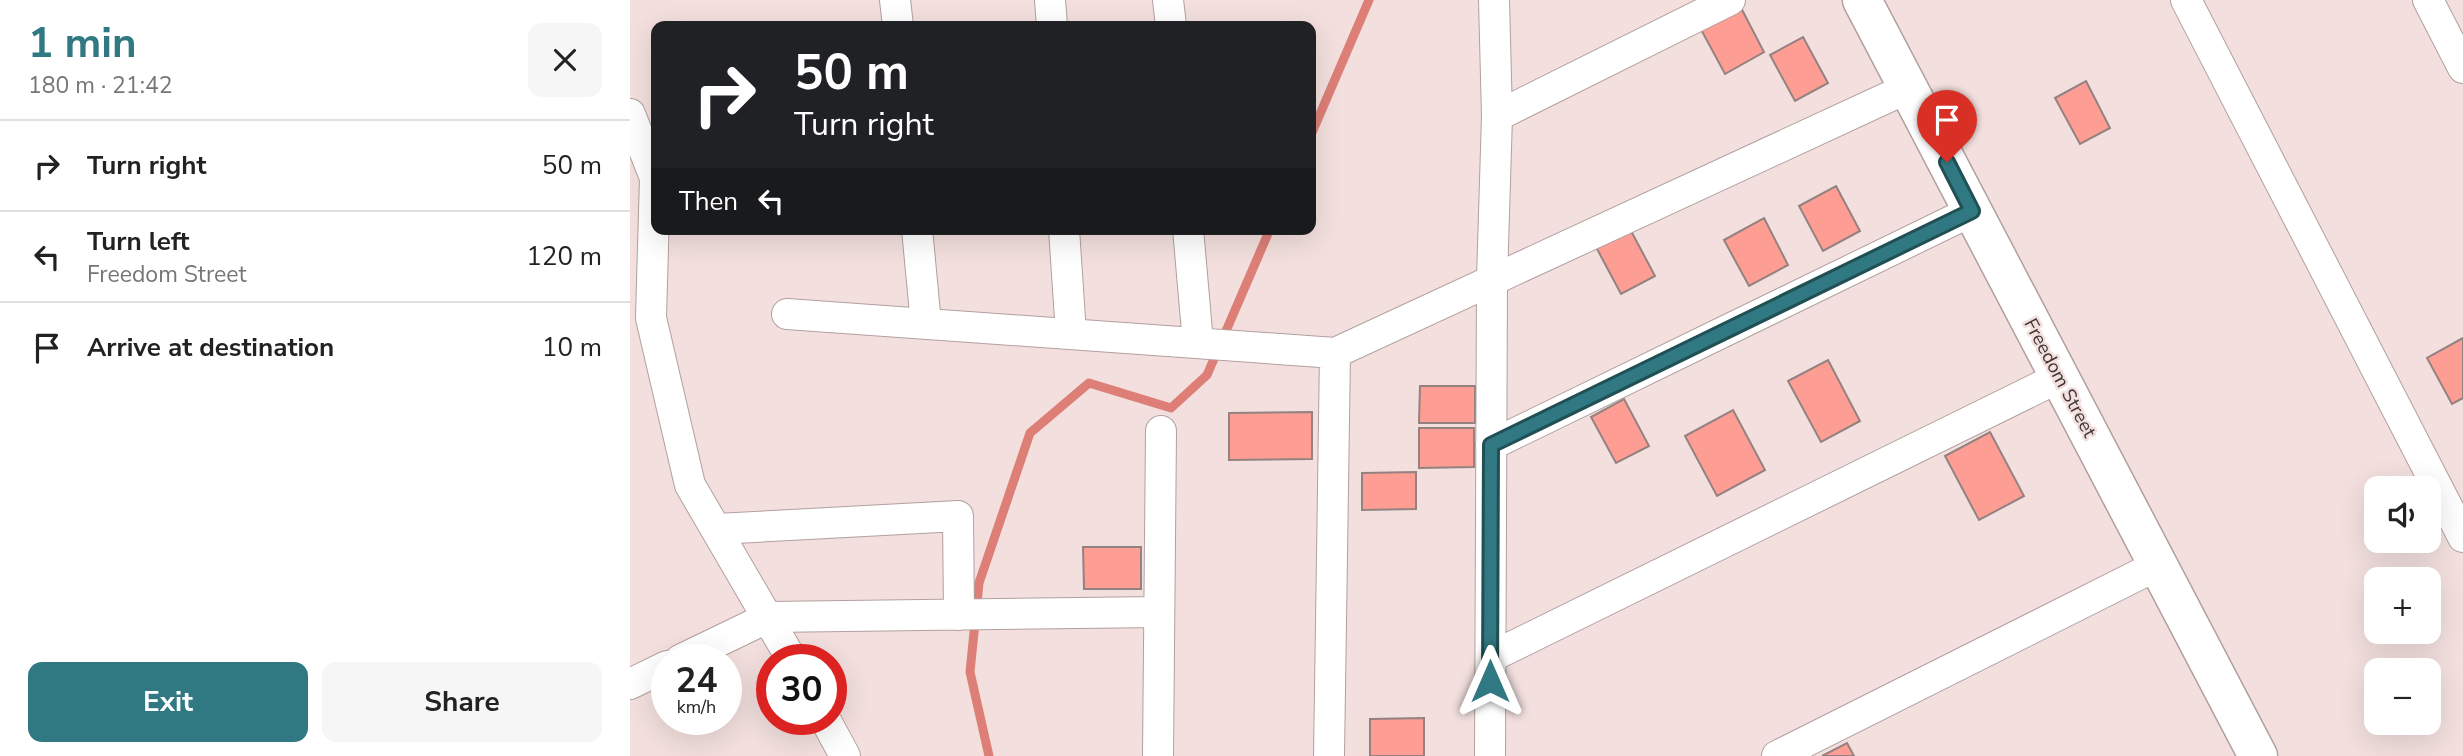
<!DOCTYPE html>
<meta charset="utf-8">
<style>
:root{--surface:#fff;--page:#f6f6f6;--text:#222;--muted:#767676;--line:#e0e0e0;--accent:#317982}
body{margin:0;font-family:"Nunito Sans",sans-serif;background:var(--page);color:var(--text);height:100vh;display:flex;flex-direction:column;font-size:26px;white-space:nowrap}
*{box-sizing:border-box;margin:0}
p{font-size:23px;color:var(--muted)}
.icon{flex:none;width:38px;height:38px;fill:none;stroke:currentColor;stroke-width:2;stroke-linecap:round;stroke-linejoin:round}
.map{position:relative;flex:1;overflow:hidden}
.details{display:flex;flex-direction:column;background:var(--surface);width:630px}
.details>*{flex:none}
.guide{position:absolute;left:21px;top:21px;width:665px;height:214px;border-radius:14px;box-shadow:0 7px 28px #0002;background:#202124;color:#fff;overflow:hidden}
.tools{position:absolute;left:1734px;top:476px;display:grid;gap:14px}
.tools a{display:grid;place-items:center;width:77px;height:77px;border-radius:14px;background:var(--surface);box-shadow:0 7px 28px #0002;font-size:35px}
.speed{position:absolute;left:21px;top:644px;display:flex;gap:14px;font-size:35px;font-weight:700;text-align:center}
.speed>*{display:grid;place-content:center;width:91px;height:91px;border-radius:50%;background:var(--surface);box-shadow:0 7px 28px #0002;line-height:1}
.speed small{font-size:18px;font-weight:400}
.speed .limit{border:10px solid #d22;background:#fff;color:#111}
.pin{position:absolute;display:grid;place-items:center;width:60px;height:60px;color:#fff;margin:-72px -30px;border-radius:50% 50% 50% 0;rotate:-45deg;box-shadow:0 0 7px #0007}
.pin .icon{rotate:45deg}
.me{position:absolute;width:77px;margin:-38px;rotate:0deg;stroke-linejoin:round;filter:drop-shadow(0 0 5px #0008)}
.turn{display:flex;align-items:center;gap:24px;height:147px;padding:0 28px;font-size:32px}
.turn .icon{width:91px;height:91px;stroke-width:2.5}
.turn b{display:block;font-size:49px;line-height:60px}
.then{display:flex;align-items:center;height:66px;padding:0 28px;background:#0003;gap:14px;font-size:26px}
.round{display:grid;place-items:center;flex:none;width:74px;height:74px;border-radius:14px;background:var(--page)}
.overview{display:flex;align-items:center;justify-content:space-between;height:119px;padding:0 28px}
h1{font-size:42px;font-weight:700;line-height:52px;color:var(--accent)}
.cta{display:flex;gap:14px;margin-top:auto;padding:14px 28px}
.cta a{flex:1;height:80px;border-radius:14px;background:var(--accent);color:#fff;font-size:28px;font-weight:700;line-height:80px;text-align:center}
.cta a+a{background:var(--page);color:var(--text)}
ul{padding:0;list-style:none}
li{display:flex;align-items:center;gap:21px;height:91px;padding:0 28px;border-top:2px solid var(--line)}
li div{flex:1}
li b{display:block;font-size:26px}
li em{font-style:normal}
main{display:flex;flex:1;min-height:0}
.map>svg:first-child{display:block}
</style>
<main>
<section class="details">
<div class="overview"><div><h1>1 min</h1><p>180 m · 21:42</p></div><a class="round"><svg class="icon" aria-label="close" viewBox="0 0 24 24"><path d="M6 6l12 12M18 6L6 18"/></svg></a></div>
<ul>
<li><svg class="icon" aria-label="right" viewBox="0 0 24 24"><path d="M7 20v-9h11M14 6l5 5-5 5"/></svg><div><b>Turn right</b></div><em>50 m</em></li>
<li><svg class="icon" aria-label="left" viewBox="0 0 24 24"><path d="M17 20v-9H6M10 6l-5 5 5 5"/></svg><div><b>Turn left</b><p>Freedom Street</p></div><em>120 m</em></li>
<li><svg class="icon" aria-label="arrive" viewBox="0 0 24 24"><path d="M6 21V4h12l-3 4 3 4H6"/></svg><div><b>Arrive at destination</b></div><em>10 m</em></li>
</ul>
<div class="cta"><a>Exit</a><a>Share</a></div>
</section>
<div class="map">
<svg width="1833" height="756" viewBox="0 0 1833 756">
<rect width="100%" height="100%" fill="#f3e0de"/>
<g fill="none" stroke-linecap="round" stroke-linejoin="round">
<path stroke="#dd7f77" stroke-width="9" d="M681,135L739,0
M359,756L340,672L349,583L400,433L459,383L541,408L577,375L640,229"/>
</g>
<path fill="#fe9d94" stroke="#938280" stroke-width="2" d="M1108,2L1134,52L1095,74L1068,24Z
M1173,37L1198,83L1165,101L1140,55Z
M1456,81L1480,128L1450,144L1425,98Z
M1206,186L1230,231L1193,251L1169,206Z
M1134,218L1158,265L1119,286L1094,240Z
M1000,229L1025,276L991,294L966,247Z
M1833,338V398L1822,404L1797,358Z
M1198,360L1230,421L1191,442L1158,381Z
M790,386H845V423H789Z
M994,399L1019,446L986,463L961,417Z
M1103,410L1135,470L1087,496L1055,436Z
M682,412V459L599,460V413Z
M789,428H844V467L789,468Z
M1360,432L1394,496L1349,520L1315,456Z
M786,472V509L732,510V473Z
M453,547H511V589H454Z
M794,718V756H740V719Z
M1217,743L1224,756H1192Z"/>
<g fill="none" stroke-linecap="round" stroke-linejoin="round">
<defs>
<path id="street" d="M265,0L268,26
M420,0L422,26
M538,0L541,26
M864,0L867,116
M1556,0L1833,537
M1798,0L1833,68
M0,114L25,178L21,318L60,485L162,660
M287,229L296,324
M434,229L441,334
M558,229L568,343
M157,314L705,353
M861,445L1342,211
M87,529L328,516L329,615
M861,657L1430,377
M50,660L139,617L529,612
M0,684L37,666
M195,719L215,756
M528,756L531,431
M699,756L705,353L1278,88
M860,756L862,279L867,116L1100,0
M1147,756L1528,565"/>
<path id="secondary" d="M1232,0L1628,756"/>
</defs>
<use href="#street" stroke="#b1a09e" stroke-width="32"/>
<use href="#secondary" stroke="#b1a09e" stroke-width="41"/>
<use href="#street" stroke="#fff" stroke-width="30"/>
<use href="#secondary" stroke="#fff" stroke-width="38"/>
</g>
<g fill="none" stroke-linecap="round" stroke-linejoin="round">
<defs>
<path id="route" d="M860,681L861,445L1342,211L1317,162"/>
</defs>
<use href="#route" stroke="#204f54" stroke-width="18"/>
<use href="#route" stroke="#317982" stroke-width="12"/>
</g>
<g text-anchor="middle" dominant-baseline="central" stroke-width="5" stroke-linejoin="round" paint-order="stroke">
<g font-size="19" fill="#3f3736" stroke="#f3e0de">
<text transform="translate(1430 378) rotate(62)">Freedom Street</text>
</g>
</g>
</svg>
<div class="tools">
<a><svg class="icon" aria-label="sound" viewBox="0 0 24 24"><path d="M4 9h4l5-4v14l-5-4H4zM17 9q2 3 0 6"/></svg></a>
<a>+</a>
<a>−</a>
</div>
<div class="speed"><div>24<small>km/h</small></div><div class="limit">30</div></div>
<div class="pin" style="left:1317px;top:162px;background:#d93025"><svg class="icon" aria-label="arrive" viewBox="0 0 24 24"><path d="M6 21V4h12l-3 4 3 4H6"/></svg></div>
<svg class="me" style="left:860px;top:681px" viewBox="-20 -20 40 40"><path d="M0-17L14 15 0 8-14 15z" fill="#317982" stroke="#fff" stroke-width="4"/></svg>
<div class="guide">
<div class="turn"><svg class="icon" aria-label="right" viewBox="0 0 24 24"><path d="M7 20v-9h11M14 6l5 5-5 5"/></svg><div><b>50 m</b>Turn right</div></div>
<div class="then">Then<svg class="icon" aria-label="left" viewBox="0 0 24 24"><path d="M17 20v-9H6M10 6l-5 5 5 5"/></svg></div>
</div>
</div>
</main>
